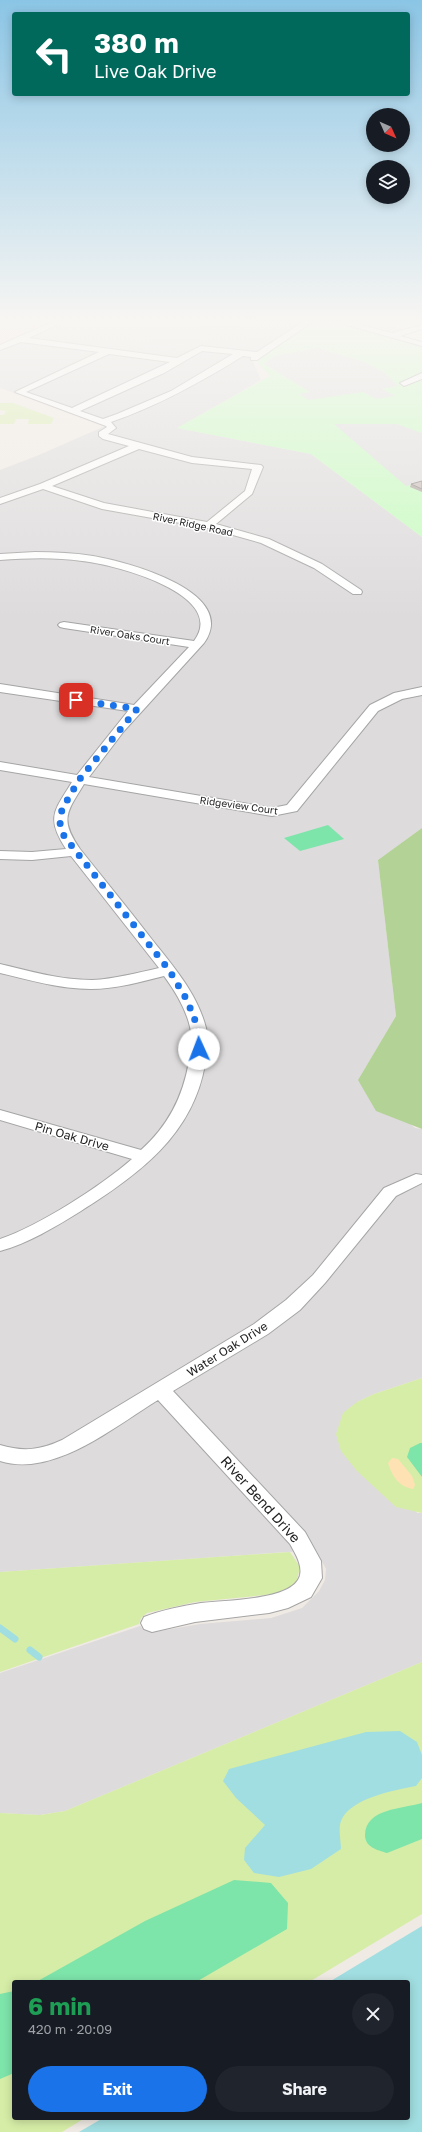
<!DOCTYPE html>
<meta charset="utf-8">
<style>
:root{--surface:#171b24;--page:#20242c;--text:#f1f3f6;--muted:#9ea1a6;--accent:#1a73e8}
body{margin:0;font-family:"Golos Text",sans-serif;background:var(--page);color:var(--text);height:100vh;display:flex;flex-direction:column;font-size:15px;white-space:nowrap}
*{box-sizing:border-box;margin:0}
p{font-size:13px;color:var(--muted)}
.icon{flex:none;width:22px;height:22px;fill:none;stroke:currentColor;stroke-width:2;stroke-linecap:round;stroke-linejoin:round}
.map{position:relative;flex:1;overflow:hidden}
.panel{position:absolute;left:12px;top:1980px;width:398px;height:140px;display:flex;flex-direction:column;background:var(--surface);border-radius:4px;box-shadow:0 2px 10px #0003}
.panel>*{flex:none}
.top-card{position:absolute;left:12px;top:12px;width:398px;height:84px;border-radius:4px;box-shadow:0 2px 10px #0003;background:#00695c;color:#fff;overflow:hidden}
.needle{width:26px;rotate:135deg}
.tools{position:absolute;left:366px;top:108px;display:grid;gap:8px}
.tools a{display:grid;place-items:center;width:44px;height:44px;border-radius:50%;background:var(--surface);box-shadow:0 2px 10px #0003;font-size:20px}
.pin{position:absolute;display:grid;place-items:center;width:34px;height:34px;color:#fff;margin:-17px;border-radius:8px;box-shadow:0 2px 6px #0006}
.me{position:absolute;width:44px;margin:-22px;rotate:358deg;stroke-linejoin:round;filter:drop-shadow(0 0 3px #0008)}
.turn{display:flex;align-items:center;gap:14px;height:84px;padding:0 16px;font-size:18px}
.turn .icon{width:52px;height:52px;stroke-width:2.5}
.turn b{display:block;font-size:28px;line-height:34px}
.round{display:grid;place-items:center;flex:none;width:42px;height:42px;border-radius:21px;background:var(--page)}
.headline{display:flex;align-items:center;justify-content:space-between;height:68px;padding:0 16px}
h1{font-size:24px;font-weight:700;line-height:30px;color:#1e9e55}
.action{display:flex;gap:8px;margin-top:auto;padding:8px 16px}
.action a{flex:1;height:46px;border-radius:24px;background:var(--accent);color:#fff;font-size:16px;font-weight:700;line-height:46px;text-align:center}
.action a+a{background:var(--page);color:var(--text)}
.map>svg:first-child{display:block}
</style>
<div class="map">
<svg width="422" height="2132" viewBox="0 0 422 2132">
<rect width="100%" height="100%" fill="#f0eae4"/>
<path fill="#dddbdc" d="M69,320H306L251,357L261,380L178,428L311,454L422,537V828L378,860L396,1016L358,1080L415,1128L422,1129V1378L374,1394L357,1402L417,1513H422V1662L65,1811L40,1815L0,1813V1673L140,1626L146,1631L154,1632L200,1624L271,1618L302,1608L319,1591L325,1580L326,1569L316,1550L0,1572V470L39,455L105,426L0,388V351Z"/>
<path fill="#ead5e9" d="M0,320H59L0,346Z"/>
<path fill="#fff9de" d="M344,320H422V342Z"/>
<path fill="#d6eda7" d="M0,403H13L54,418L51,424H28L29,419H16L14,424H0V415H4L6,411L0,410Z
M422,1378V1513L396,1507L357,1471L341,1451L336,1434L343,1413L357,1402L374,1394Z
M290,1552L300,1567L296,1584L275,1594L195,1602L147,1613L141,1618L139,1624L0,1672V1572Z
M422,1662V1914L309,1982H14V2118H85L62,2132H0V1813L40,1815L65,1811Z"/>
<path fill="#b3d296" d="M422,828V1129L376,1111L358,1080L396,1016L378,860Z"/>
<path fill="#ffe2b3" d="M392,1458L398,1459L412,1476L415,1485L413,1489C399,1487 392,1476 388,1463Z"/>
<path fill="#c5fdbe" d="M317,320H326L422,347V537L311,454L177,428L270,376L258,363V359Z"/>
<path fill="#7de4aa" d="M328,825L344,839L300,851L284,838Z
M420,1443H422V1477L407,1457L410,1448Z
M422,1803V1839L387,1853C377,1850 365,1847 365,1835C366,1808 402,1809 422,1803Z
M234,1880L271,1883L288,1903L287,1929L196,1982H36L145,1921Z
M14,1991V2073L0,2079V1994Z"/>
<path fill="#dedede" d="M80,320H87L117,324L110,328L100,326L85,335L59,331Z
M348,320H372L404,329L393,332Z
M148,328L211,337L191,349L128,340Z
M318,348L365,362L385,373L398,386L382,389L395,396L376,399L363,392L309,400L299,394L310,392L264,364L274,356Z
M334,424H397L422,433V481L406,486Z"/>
<path fill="#a1dee1" d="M400,1731L417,1742L422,1755V1778L416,1786C395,1790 350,1798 341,1821C338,1828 341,1842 341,1849L311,1869L279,1877L254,1873L244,1860L245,1848L265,1825L236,1798L223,1781L229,1769L366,1732Z
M422,1926V2132H79L103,2118H408V1982H329Z"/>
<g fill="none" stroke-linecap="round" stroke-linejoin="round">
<path stroke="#a1dee1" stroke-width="7" d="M0,1628L15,1639
M30,1650L39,1657"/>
<defs>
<path id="minor" d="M57,320H67L29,338L177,358L201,346L257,352L306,320H315L257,360H251V357L243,356C201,382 158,406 111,422L116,428L108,434L192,457L261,465L263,467L252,494L216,524L269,539L322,564L361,590L362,592L361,594H353L314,568L261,543L208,528L102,509L43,489L0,504V498L40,484L129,446L103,439L99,436V432L107,427L106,426L15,392L99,352L21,342L0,350V345ZM202,351L233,354L171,391L117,414L103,419L80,411L164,373ZM109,354L170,362L72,408L26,392ZM139,449L192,463L252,469L245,491L207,522L104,503L52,486Z
M201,320H245L241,322H205Z
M329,320H341L392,333L422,325V329L400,336L422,342V346Z
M422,373V379L404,386L400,383Z
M35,552C55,552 74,553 93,556C128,562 240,592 204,643L124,731L89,777L272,808L287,805L370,705L394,693L422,687V695L402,699L378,711L297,811L272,816L84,784C67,812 59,819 80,849C103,878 127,907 150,937C171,964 197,992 206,1028C209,1039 207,1052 205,1064C193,1135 138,1175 81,1211C55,1227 29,1243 0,1251V1239C39,1226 101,1186 132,1159L0,1120V1110L141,1150C168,1126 183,1097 189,1061C191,1050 193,1038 190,1027C186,1009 175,991 164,976C140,982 116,989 91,989C60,989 30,980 0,973V964C30,971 60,980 92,980C114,979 137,973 159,968L71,856L32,860L0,859V851L32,852L66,849C45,817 55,810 72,782L0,770V762L77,775L128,711L0,692V684L134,705L189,647L64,628L60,627L58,625L60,623L64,622L194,641C229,594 113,564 82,561C55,557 27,558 0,560V554Z
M416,1174L422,1175V1183L396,1196L325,1283L300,1310L268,1334L173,1391L305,1532L321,1561L322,1578L311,1597L288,1608L269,1613L195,1622L152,1632L144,1629L141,1623L144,1617C162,1610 182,1606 201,1603C223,1600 289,1601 299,1578C304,1567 295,1553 290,1544L158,1400C114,1427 53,1478 0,1461V1445C23,1452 41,1450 62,1440L254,1324L286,1300L313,1275L384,1188Z"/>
</defs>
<use href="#minor" stroke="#a5a5a5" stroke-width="2"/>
<use href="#minor" fill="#fff" fill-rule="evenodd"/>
</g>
<path fill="#aca19d" d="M422,481V492L410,487L411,484Z"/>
<path fill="#c8bbb7" stroke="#8c8380" d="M422,481V489L411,484Z"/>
<linearGradient id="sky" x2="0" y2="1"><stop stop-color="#8bc5e5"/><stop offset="0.52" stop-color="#f8f6f3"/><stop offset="1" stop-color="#f8f6f3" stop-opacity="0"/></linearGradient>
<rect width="422" height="618" fill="url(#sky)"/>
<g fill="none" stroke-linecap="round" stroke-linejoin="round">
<path stroke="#1a73e8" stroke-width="7" stroke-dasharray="0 12.6" d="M76,700L137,709L79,780L62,809L60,823L64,836L169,970L187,1000L198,1028L199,1049"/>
</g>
<g text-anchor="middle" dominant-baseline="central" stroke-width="3" stroke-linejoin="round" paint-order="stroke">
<g font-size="10" fill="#1e1e1e" stroke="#fff">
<text transform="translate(193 524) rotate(12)">River Ridge Road</text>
<text transform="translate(130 635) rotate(9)">River Oaks Court</text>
<text transform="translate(239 805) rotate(8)">Ridgeview Court</text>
</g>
<g font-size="12" fill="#1e1e1e" stroke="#fff">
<text transform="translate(72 1136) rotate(16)">Pin Oak Drive</text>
<text transform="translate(227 1349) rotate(-32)">Water Oak Drive</text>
</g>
<g font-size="14" fill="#1e1e1e" stroke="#fff">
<text transform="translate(261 1499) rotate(48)">River Bend Drive</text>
</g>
</g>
</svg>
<div class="tools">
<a><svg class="needle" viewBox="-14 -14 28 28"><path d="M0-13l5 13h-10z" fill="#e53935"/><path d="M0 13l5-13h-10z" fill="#9ea1a6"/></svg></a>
<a><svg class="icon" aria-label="layers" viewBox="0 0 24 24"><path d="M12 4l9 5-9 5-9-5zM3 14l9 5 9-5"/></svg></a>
</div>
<div class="pin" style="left:76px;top:700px;background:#d93025"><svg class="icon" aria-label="arrive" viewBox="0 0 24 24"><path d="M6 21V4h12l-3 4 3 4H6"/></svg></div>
<svg class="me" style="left:199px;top:1049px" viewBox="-20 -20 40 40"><circle r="19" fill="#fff"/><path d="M0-13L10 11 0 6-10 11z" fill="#1a73e8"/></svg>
<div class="top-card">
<div class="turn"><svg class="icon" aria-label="left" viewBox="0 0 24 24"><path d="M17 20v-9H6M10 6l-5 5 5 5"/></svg><div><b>380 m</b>Live Oak Drive</div></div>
</div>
<section class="panel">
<div class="headline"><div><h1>6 min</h1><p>420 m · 20:09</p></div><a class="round"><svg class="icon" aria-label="close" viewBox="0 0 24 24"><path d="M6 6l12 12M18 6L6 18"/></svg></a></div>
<div class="action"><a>Exit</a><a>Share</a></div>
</section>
</div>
